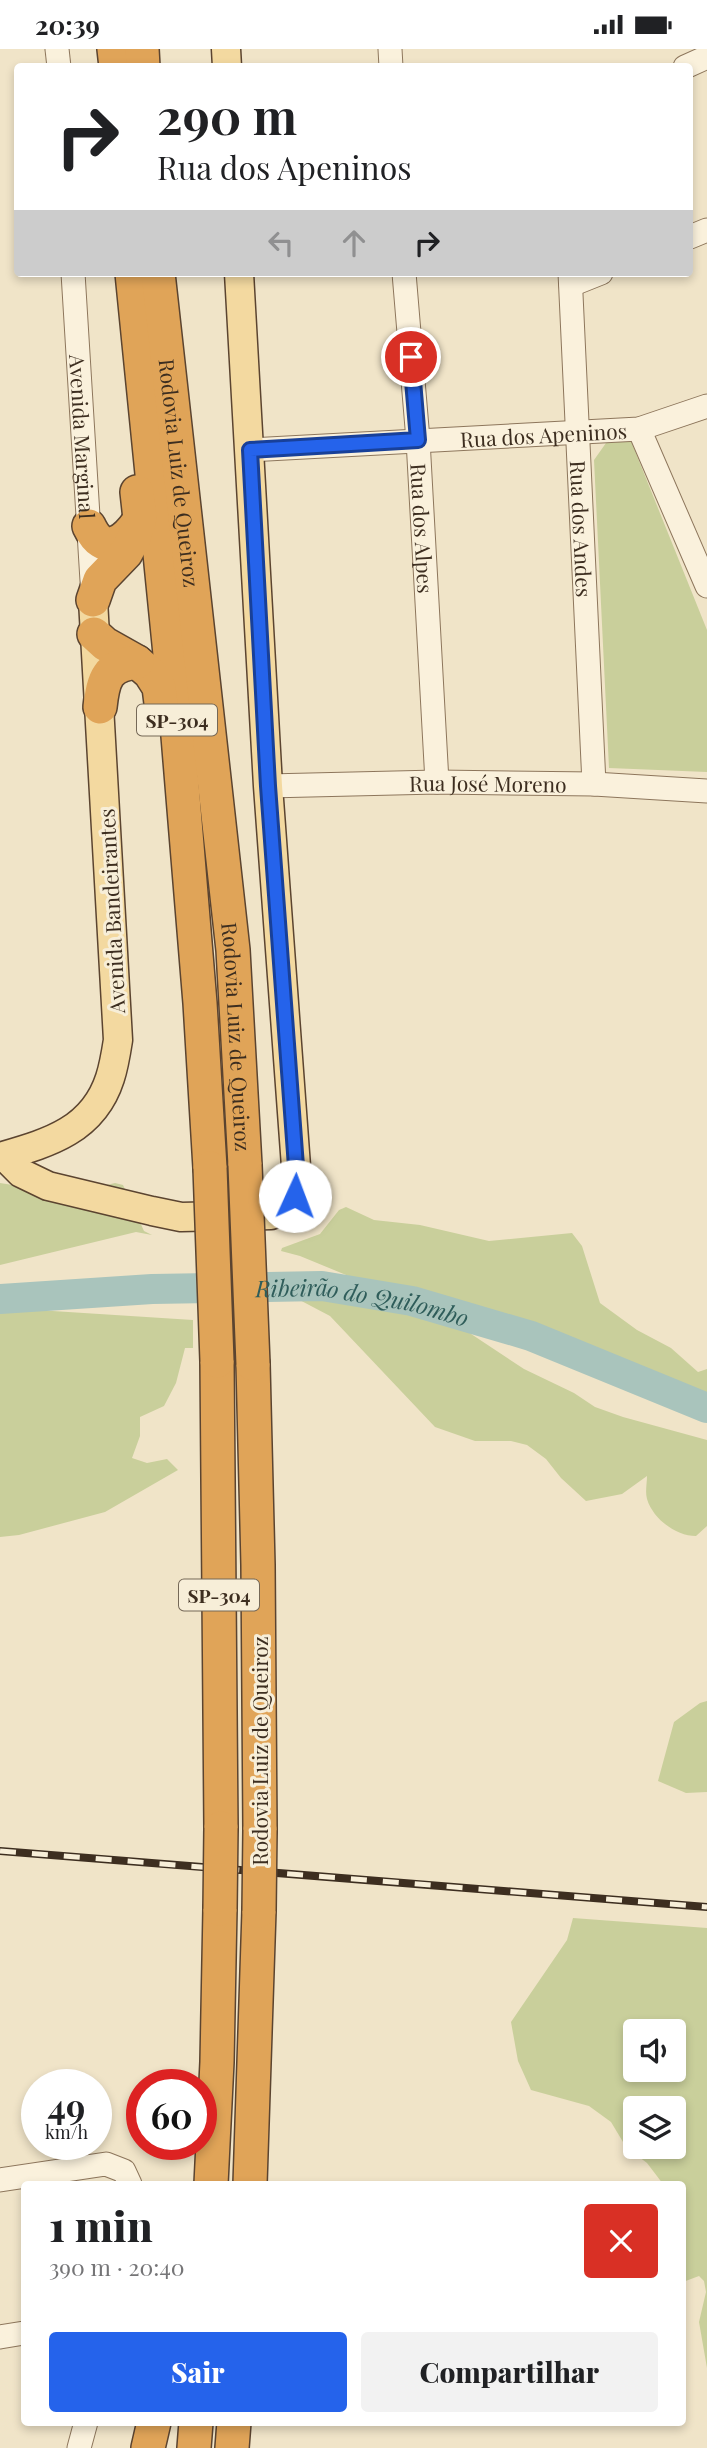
<!DOCTYPE html>
<html lang="pt">
<meta charset="utf-8">
<style>
:root{--surface:#fff;--page:#f2f2f2;--text:#202124;--muted:#757577;--accent:#2563eb}
body{margin:0;font-family:"Playfair Display",serif;background:var(--page);color:var(--text);height:100vh;display:flex;flex-direction:column;font-size:26px;white-space:nowrap}
*{box-sizing:border-box;margin:0}
p{font-size:23px;color:var(--muted)}
.icon{flex:none;width:38px;height:38px;fill:none;stroke:currentColor;stroke-width:2;stroke-linecap:round;stroke-linejoin:round}
.map{position:relative;flex:1;overflow:hidden}
.drawer{position:absolute;left:21px;top:2132px;width:665px;height:245px;display:flex;flex-direction:column;background:var(--surface);border-radius:7px;box-shadow:0 4px 10px #0003}
.drawer>*{flex:none}
.banner{position:absolute;left:14px;top:14px;width:679px;height:214px;border-radius:7px;box-shadow:0 4px 10px #0003;background:#fff;color:var(--text);overflow:hidden}
.buttons{position:absolute;left:623px;top:1970px;display:grid;gap:14px}
.buttons a{display:grid;place-items:center;width:63px;height:63px;border-radius:7px;background:var(--surface);box-shadow:0 4px 10px #0003;font-size:35px}
.speed{position:absolute;left:21px;top:2020px;display:flex;gap:14px;font-size:35px;font-weight:700;text-align:center}
.speed>*{display:grid;place-content:center;width:91px;height:91px;border-radius:50%;background:var(--surface);box-shadow:0 4px 10px #0003;line-height:1}
.speed small{font-size:18px;font-weight:400}
.speed .limit{border:10px solid #d22;background:#fff;color:#111}
.pin{position:absolute;display:grid;place-items:center;width:60px;height:60px;color:#fff;margin:-30px;border:4px solid #fff;border-radius:50%;box-shadow:0 2px 7px #0007}
.me{position:absolute;width:77px;margin:-38px;rotate:2deg;stroke-linejoin:round;filter:drop-shadow(0 0 5px #0008)}
.turn{display:flex;align-items:center;gap:24px;height:147px;padding:0 28px;font-size:32px}
.turn .icon{width:91px;height:91px;stroke-width:2.5}
.turn b{display:block;font-size:49px;line-height:60px}
.lanes{display:flex;align-items:center;height:66px;padding:0 28px;background:#0003;justify-content:center;gap:35px;direction:ltr}
.lanes .off{opacity:.35}
.round{display:grid;place-items:center;flex:none;width:74px;height:74px;border-radius:7px;background:var(--page)}
.overview{display:flex;align-items:center;justify-content:space-between;height:119px;padding:0 28px}
h1{font-size:42px;font-weight:800;line-height:52px}
.action{display:flex;gap:14px;margin-top:auto;padding:14px 28px}
.action a{flex:1;height:80px;border-radius:7px;background:var(--accent);color:#fff;font-size:28px;font-weight:800;line-height:80px;text-align:center}
.action a+a{background:var(--page);color:var(--text)}
.status{display:flex;justify-content:space-between;align-items:center;height:49px;padding:0 35px;background:var(--surface);direction:ltr}
.status svg{height:19px;fill:currentColor}
.map>svg:first-child{display:block}
</style>
<div class="status"><b>20:39</b><svg viewBox="0 0 49 12"><path d="M0 12V9h3v3zM5 12V6h3v6zM10 12V3h3v9zM15 12V0h3v12zM26 1h20v11H26zM47 4h2v5h-2z"/></svg></div>
<div class="map">
<svg width="707" height="2399" viewBox="0 0 707 2399">
<rect width="100%" height="100%" fill="#f0e4c8"/>
<path fill="#c9cf9b" fill-rule="evenodd" d="M631,392L707,581V723L609,719L594,411L606,394Z
M0,1134L70,1145L115,1134L123,1136L144,1182L152,1186L136,1183L0,1216Z
M346,1158L374,1171L420,1176L489,1192L572,1184L582,1197L600,1254L637,1281L671,1299L698,1323L707,1320V1366L645,1349L300,1207L281,1202L282,1199L320,1185L339,1161Z
M314,1239L347,1242L427,1263L453,1273L524,1320L574,1344L595,1358L623,1368L707,1391V1477L696,1487C676,1487 653,1470 647,1450C645,1443 647,1434 647,1427L622,1445L586,1452L561,1429L546,1410L527,1396L511,1392H475L435,1378L330,1267L292,1247L288,1240Z
M0,1252L37,1261L193,1271V1299H185L176,1334L164,1357L140,1368V1387L132,1409L147,1414L167,1410L178,1421L105,1463L19,1486L0,1488Z
M707,1652V1743L686,1744L658,1732L674,1673L700,1654Z
M573,1869L707,1879V2319L699,2273L706,2243L704,2232L699,2227L683,2233L682,2135H663L647,2114L626,2098L611,2073L589,2057L531,2041L518,2012L511,1973L567,1891ZM635,1983H674V2021H635ZM635,2060H674V2098H635Z"/>
<g fill="none" stroke-linecap="round" stroke-linejoin="round">
<path stroke="#a9c4bc" stroke-width="30" id="s1" d="M0,1250L152,1240L322,1237L412,1252L531,1287L707,1359"/>
<defs>
<g id="minor">
<path d="M57,0L59,18"/>
<path d="M390,0L391,18"/>
<path d="M685,18L707,8"/>
<path d="M690,188L707,181"/>
<path id="s2" d="M73,224L93,548"/>
<path id="s3" d="M404,224L418,391L437,733"/>
<path id="s4" d="M570,224L594,735"/>
<path d="M571,236L601,224"/>
<path d="M639,380L707,537"/>
<path id="s5" d="M250,401L639,380L707,357"/>
<path id="s6" d="M268,737L437,733L594,735L707,742"/>
<path d="M0,2131L106,2115L124,2122L130,2135"/>
<path d="M0,2288L24,2284"/>
<path d="M79,2399L86,2373"/>
</g>
<path id="major" d="M226,0L227,18
M4,1107L21,1124L48,1137L152,1162L181,1168L271,1166C289,1158 294,1149 297,1131L268,737L239,224
M0,1108C48,1094 93,1082 110,1029C114,1017 116,1004 118,991L93,551"/>
<g id="highway">
<path d="M114,0L116,18"/>
<path d="M142,0L143,18"/>
<path d="M132,224L177,675L200,954L210,1119"/>
<path id="s7" d="M158,224L233,901L245,1116"/>
<path d="M89,477C104,509 124,493 139,472"/>
<path d="M93,551L100,531L126,504L134,489L140,470L137,443"/>
<path d="M94,585L105,595L137,613L150,624L159,638L162,662"/>
<path d="M100,658C103,630 107,616 137,613"/>
<path d="M217,1312L221,1779"/>
<path d="M253,1315L258,1516L260,1781"/>
<path d="M211,2135L217,2013L220,1860"/>
<path d="M250,2135L259,1862"/>
<path d="M148,2399L154,2373"/>
<path d="M194,2399L196,2373"/>
<path d="M232,2399L234,2373"/>
</g>
</defs>
<use href="#minor" stroke="#8d765c" stroke-width="25"/>
<use href="#major" stroke="#5b4430" stroke-width="31"/>
<use href="#highway" stroke="#5b4430" stroke-width="36"/>
<use href="#minor" stroke="#faf1dc" stroke-width="23"/>
<use href="#major" stroke="#f3d9a0" stroke-width="28"/>
<use href="#highway" stroke="#e0a458" stroke-width="33"/>
<defs>
<path id="rail" d="M0,1802L707,1858"/>
</defs>
<use href="#rail" stroke="#3d2e20" stroke-width="8"/>
<use href="#rail" stroke="#f7eed8" stroke-width="5" stroke-dasharray="16" stroke-linecap="butt"/>
<defs>
<path id="highway-bridge" d="M245,1116L253,1315
M210,1119L217,1312
M220,1860L221,1779
M259,1862L260,1781"/>
</defs>
<use href="#highway-bridge" stroke="#5b4430" stroke-width="36" stroke-linecap="butt"/>
<use href="#highway-bridge" stroke="#e0a458" stroke-width="33"/>
</g>
<g fill="none" stroke-linecap="round" stroke-linejoin="round">
<defs>
<path id="route" d="M295,1147L297,1131L268,737L250,401L418,391L411,308"/>
</defs>
<use href="#route" stroke="#184099" stroke-width="18"/>
<use href="#route" stroke="#2563eb" stroke-width="12"/>
</g>
<g text-anchor="middle" dominant-baseline="central" stroke-width="6" stroke-linejoin="round" paint-order="stroke">
<g fill="#f7eed8" stroke="#756857" stroke-width="2">
<rect x="137" y="655.5" width="80" height="31" rx="5"/>
<rect x="179" y="1530.5" width="80" height="31" rx="5"/>
</g>
<g font-size="19" font-weight="bold" fill="#3d2e20">
<text x="177" y="671">SP-304</text>
<text x="219" y="1546">SP-304</text>
</g>
<g font-size="21" fill="#3d2e20" stroke="#f7eed8">
<text stroke="none"><textPath href="#s5" startOffset="294">Rua dos Apeninos</textPath></text>
<text stroke="none"><textPath href="#s2" startOffset="164">Avenida Marginal</textPath></text>
<text stroke="none"><textPath href="#s7" startOffset="201">Rodovia Luiz de Queiroz</textPath></text>
<text stroke="none"><textPath href="#s3" startOffset="256">Rua dos Alpes</textPath></text>
<text stroke="none"><textPath href="#s4" startOffset="256">Rua dos Andes</textPath></text>
<text stroke="none"><textPath href="#s6" startOffset="220">Rua José Moreno</textPath></text>
<text transform="translate(111 862) rotate(-93)">Avenida Bandeirantes</text>
<text stroke="none"><textPath href="#s7" startOffset="768">Rodovia Luiz de Queiroz</textPath></text>
<text transform="translate(259 1702) rotate(-90)">Rodovia Luiz de Queiroz</text>
</g>
<g font-size="23" font-style="italic" fill="#2f5d5a" stroke="#f7eed8">
<text stroke="none"><textPath href="#s1" startOffset="364">Ribeirão do Quilombo</textPath></text>
</g>
</g>
</svg>
<div class="buttons">
<a><svg class="icon" aria-label="sound" viewBox="0 0 24 24"><path d="M4 9h4l5-4v14l-5-4H4zM17 9q2 3 0 6"/></svg></a>
<a><svg class="icon" aria-label="layers" viewBox="0 0 24 24"><path d="M12 4l9 5-9 5-9-5zM3 14l9 5 9-5"/></svg></a>
</div>
<div class="speed"><div>49<small>km/h</small></div><div class="limit">60</div></div>
<div class="pin" style="left:411px;top:308px;background:#d93025"><svg class="icon" aria-label="arrive" viewBox="0 0 24 24"><path d="M6 21V4h12l-3 4 3 4H6"/></svg></div>
<svg class="me" style="left:295px;top:1147px" viewBox="-20 -20 40 40"><circle r="19" fill="#fff"/><path d="M0-13L10 11 0 6-10 11z" fill="#2563eb"/></svg>
<div class="banner">
<div class="turn"><svg class="icon" aria-label="right" viewBox="0 0 24 24"><path d="M7 20v-9h11M14 6l5 5-5 5"/></svg><div><b>290 m</b>Rua dos Apeninos</div></div>
<div class="lanes"><svg class="icon off" aria-label="left" viewBox="0 0 24 24"><path d="M17 20v-9H6M10 6l-5 5 5 5"/></svg><svg class="icon off" aria-label="ahead" viewBox="0 0 24 24"><path d="M12 20V5M6 11l6-6 6 6"/></svg><svg class="icon" aria-label="right" viewBox="0 0 24 24"><path d="M7 20v-9h11M14 6l5 5-5 5"/></svg></div>
</div>
<section class="drawer">
<div class="overview"><div><h1>1 min</h1><p>390 m · 20:40</p></div><a class="round" style="background:#d93025;color:#fff"><svg class="icon" aria-label="close" viewBox="0 0 24 24"><path d="M6 6l12 12M18 6L6 18"/></svg></a></div>
<div class="action"><a>Sair</a><a>Compartilhar</a></div>
</section>
</div>
